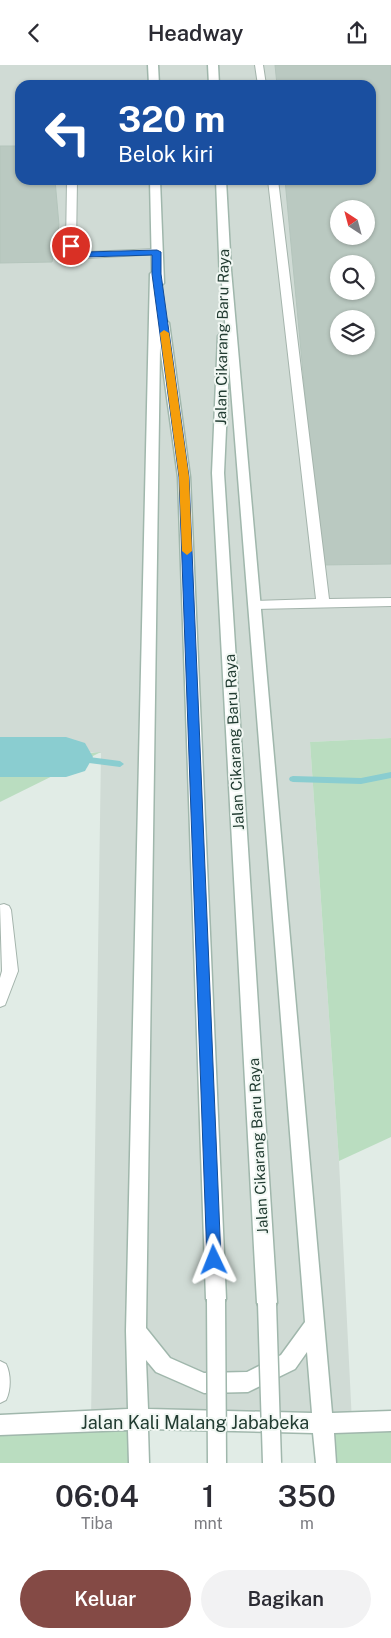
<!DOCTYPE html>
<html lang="id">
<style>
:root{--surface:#fff;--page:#f2f2f3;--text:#2b2b33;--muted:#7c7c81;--accent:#844a45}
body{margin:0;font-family:"Public Sans",sans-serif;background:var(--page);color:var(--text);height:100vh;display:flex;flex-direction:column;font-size:19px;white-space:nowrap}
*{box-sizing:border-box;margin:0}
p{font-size:16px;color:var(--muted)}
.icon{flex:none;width:28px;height:28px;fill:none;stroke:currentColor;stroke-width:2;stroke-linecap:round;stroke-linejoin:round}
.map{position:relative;height:1398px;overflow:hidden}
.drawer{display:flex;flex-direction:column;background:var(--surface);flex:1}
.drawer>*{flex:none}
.banner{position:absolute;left:15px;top:15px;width:361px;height:105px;border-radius:15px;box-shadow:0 1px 4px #0004;background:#1a4fa0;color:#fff;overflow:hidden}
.needle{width:32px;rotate:324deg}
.controls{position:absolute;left:330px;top:135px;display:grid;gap:10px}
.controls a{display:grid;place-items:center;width:45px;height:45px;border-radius:50%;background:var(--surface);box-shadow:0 1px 4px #0004;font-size:25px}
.pin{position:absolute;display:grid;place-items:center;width:42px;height:42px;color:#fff;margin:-21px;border:2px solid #fff;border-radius:50%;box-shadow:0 1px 5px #0007}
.me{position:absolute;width:55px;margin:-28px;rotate:358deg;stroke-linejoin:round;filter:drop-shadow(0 0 4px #0008)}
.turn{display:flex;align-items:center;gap:18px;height:105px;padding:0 20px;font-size:22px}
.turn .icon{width:65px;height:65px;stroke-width:2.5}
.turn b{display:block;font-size:35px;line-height:42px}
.eta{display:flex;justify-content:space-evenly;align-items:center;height:85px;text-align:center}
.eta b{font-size:30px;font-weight:600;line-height:35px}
.cta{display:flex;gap:10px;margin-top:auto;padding:10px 20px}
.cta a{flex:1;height:58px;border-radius:30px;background:var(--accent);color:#fff;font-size:20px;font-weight:600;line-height:58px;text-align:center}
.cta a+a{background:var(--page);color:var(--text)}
header{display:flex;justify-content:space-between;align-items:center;height:65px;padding:0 20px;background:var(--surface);font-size:22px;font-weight:600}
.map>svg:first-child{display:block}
</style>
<header><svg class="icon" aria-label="back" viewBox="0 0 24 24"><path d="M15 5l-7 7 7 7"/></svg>Headway<svg class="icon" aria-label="share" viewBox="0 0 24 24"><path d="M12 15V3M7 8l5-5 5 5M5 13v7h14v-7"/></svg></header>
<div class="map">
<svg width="391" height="1398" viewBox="0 0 391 1398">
<rect width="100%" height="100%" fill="#e1ece6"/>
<path fill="#d0dbd5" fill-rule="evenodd" d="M0,0H391V673L310,677L339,1096L352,1357L91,1355L101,688L0,683ZM20,20H371V115H20ZM339,144H366V171H339ZM339,199H366V226H339ZM339,254H366V281H339Z"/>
<path fill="#baddc0" d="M391,673V1072L339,1096L310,677Z
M101,687L0,737V698Z
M138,1354L139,1398H0V1360Z
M391,1356V1398H326L323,1358Z"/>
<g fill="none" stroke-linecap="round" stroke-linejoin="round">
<path fill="#8acdd0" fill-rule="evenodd" d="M66,689L120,696L124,699L120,702L66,695L62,692Z
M391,707V713L361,719L293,717L290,716L289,714L290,712L293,711L361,713Z"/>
<path fill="#8acdd0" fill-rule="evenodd" d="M0,672H66L85,678L93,692L85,706L66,712H0Z"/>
</g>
<path fill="#bac9c1" stroke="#b4c5bc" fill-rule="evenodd" d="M275,0H391V499L321,500L285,115H371V20H277ZM339,144H366V171H339ZM339,199H366V226H339ZM339,254H366V281H339Z
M0,81H20V115H55L59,160L52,197L0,198Z"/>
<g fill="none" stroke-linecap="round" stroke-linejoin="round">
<defs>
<path id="lane" d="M255,0H263L266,20H258Z
M67,115H77L76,181L80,185L87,187L157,184L161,185V189L86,193L72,189L66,181Z
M268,115H278L329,534L391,533V541L255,544L249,540L255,536L316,534Z
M4,839L9,841L11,845L18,906L5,940L0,942V913L2,906L0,840Z
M0,1296L6,1299C11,1309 11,1325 6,1335L0,1338Z"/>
<path id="secondary" d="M148,0H158L159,20H149Z
M208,0H218L219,20H209Z
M150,115H160L164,218L161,221V255L167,256L169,258L190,412L226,1234L223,1241L216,1243L209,1241L206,1234L178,412L160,282L146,1263L170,1293L204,1308L247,1307L281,1290L305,1257L229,299L224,408L277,1238L274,1245L267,1247L260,1245L257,1238L212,408L218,271L220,269L226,268L222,218L220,216L216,115H226L231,205L332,1348L391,1346V1366L334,1368L336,1398H316L313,1368L148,1364L149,1398H129L128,1365L0,1370V1350L128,1344L126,1266L150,209L152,207ZM307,1287L312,1348L148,1344L146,1295L156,1307L204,1328L248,1327L295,1304Z"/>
</defs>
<use href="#lane" stroke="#a4b4ac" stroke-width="2"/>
<use href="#secondary" stroke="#a0b7ac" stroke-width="3"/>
<use href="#lane" fill="#fff" fill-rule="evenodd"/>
<use href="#secondary" fill="#fff" fill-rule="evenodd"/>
<defs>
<path id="secondary-bridge" d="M216,1234L217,1398
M267,1238L272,1398"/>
</defs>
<use href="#secondary-bridge" stroke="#a0b7ac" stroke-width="21" stroke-linecap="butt"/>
<use href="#secondary-bridge" stroke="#fff" stroke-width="18"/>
</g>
<path fill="#1a73e8" stroke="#114b97" d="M68,179H74L79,185L86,187L157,185L161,187V209L189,412L221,1195L219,1200L214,1202L209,1200L207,1195L179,412L152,209V190L86,192L73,189L67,181Z"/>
<path fill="#f59e0b" d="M164,265L169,268L189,412L192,486L187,490L182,486L179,412L160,268Z"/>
<g text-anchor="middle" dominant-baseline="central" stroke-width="4" stroke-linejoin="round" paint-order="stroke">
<g font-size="15" fill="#223c32" stroke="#f2f8f4">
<text transform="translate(222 272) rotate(-89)">Jalan Cikarang Baru Raya</text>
<text transform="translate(234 677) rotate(-93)">Jalan Cikarang Baru Raya</text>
<text transform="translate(258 1081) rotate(-93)">Jalan Cikarang Baru Raya</text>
</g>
<g font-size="18" fill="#223c32" stroke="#f2f8f4">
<text x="195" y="1357">Jalan Kali Malang Jababeka</text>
</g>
</g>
</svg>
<div class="controls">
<a><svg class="needle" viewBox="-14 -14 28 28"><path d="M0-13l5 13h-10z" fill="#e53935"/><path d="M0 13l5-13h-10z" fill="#7c7c81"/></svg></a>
<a><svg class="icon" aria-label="search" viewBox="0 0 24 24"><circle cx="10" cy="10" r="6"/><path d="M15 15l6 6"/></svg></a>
<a><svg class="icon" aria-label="layers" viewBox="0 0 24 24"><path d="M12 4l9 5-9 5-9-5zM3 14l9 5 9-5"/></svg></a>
</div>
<div class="pin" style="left:71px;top:181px;background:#d93025"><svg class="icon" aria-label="arrive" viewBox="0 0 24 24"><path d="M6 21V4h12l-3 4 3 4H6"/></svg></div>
<svg class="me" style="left:214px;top:1195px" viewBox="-20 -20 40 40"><path d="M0-17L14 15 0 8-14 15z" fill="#1a73e8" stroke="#fff" stroke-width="4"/></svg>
<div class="banner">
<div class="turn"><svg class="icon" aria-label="left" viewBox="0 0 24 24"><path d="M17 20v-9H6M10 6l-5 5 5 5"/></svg><div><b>320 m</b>Belok kiri</div></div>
</div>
</div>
<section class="drawer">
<div class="eta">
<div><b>06:04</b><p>Tiba</p></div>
<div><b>1</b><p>mnt</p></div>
<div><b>350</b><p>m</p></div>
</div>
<div class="cta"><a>Keluar</a><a>Bagikan</a></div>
</section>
